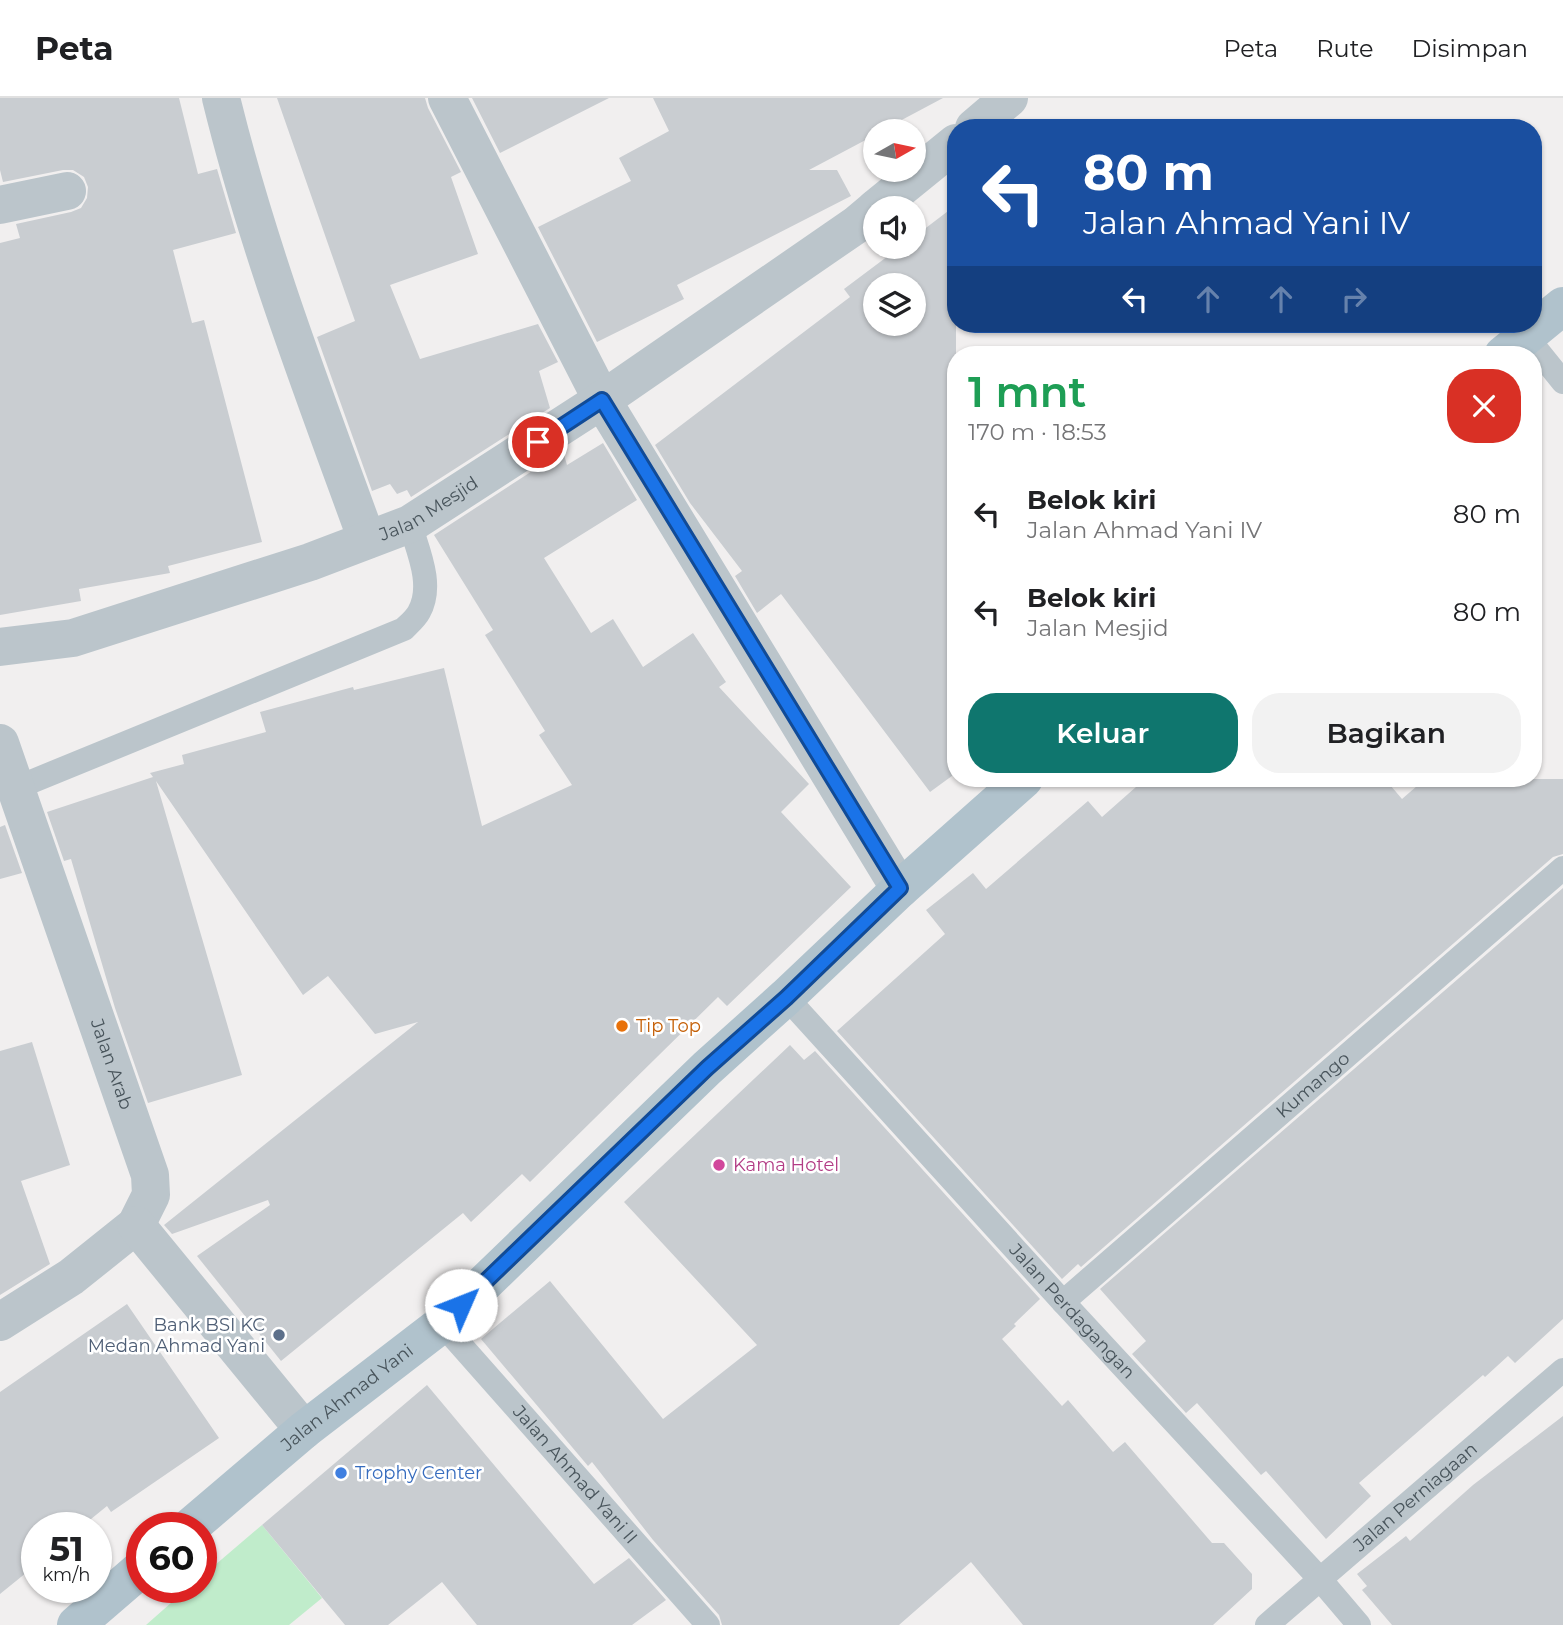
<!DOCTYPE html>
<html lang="id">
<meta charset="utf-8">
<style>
:root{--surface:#fff;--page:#f2f2f2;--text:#202124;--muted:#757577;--line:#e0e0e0;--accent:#0f766e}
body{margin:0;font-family:Montserrat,sans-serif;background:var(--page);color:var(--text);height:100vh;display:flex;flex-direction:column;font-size:26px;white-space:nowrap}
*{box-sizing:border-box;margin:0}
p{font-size:23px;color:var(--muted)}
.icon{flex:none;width:38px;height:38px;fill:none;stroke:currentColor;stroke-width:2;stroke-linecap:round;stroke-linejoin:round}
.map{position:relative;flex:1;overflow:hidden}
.details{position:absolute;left:947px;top:248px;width:595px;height:441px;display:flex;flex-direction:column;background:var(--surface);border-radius:28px;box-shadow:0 2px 5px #0004}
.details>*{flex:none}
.guide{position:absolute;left:947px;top:21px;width:595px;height:214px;border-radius:28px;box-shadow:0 2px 5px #0004;background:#1a4fa0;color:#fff;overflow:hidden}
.needle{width:46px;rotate:81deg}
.tools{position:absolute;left:863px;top:21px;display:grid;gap:14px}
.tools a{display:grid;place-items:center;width:63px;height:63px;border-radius:50%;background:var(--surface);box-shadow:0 2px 5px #0004;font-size:35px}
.speed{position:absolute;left:21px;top:1414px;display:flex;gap:14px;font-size:35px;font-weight:700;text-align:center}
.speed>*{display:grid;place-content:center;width:91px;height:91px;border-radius:50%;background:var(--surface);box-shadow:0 2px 5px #0004;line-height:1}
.speed small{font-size:18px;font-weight:400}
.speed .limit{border:10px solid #d22;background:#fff;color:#111}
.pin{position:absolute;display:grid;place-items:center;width:60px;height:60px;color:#fff;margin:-30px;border:4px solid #fff;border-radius:50%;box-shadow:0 2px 7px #0007}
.me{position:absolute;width:77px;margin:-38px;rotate:46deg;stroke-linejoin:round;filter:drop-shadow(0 0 5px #0008)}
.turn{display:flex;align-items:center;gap:24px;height:147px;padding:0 21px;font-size:32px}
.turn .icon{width:91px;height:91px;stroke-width:2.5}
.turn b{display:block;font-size:49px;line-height:60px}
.lanes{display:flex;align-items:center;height:66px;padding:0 21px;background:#0003;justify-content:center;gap:35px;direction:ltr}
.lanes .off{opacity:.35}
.round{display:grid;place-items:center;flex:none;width:74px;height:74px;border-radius:28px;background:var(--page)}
.headline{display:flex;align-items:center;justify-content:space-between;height:119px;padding:0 21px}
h1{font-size:42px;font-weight:600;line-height:52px;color:#1e9e55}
.button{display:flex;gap:14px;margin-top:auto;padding:14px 21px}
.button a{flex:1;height:80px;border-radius:28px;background:var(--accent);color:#fff;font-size:28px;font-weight:600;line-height:80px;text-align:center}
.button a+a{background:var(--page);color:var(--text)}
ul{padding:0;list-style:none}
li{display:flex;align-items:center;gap:21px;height:98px;padding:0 21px}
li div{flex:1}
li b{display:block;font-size:26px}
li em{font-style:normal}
header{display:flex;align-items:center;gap:42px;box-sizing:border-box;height:98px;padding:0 35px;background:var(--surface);border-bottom:2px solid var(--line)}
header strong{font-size:33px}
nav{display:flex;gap:38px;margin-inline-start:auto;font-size:24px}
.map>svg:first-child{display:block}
</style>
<header>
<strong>Peta</strong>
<nav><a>Peta</a><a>Rute</a><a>Disimpan</a></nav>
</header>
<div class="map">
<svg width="1563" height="1527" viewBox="0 0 1563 1527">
<rect width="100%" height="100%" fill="#f1efef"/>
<path fill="#c0eccb" d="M262,1427L322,1500L289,1527H146L189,1489H201V1479Z"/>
<path fill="#c9cdd1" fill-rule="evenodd" d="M0,0H179L198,76L217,71L236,135L173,152L192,225L204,222L262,444L168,468L170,475L79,491L81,503L0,517V145L20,140L16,126L71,114L81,110L87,100L88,89L84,79L73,72H63L3,84L0,72Z
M277,0H425L428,10L461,74L451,79L478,156L390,187L420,261L538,226L558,264L539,273L550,310L411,399L407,392L397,396L390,386L372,393L317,239L355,223Z
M472,0H609L500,55Z
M653,0H943L881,33H875V37L809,72H837L851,98L677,187L684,201L597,244L538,129L631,83L619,60L669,33Z
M956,107V675L930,694L781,496L757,515L735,478L742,473L690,405L655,347L850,199L844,191L900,149H914V139ZM875,187H914V226H875Z
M603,345L637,402L544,460L591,535L613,521L643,569L693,535L726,584L719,589L809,686L781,714L851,789L727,908L718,899L530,1084L522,1076L471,1124L463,1115L281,1263L197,1158L270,1107L268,1102L172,1136L164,1127L418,924L375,936L328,878L303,897L156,683L242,977L148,1005L115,910L71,761L64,763L47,714L153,679L150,675L184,666L182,657L266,634L260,614L353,589L354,592L444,570L482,728L572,687L539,637L545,633L485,537L493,532L434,437L563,353L567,367Z
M1145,681H1385L1402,701L1425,681H1563V756L1553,759L1081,1169L1078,1166L1062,1181L837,933L945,836L926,812L973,775L986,791L1088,703L1102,719Z
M5,727L22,775L0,781V729Z
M1563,790V1221L1515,1265L1508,1258L1485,1279L1483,1277L1359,1385L1371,1398L1326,1441L1266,1373L1261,1377L1197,1305L1186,1315L1132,1256L1146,1243L1100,1191Z
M32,944L70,1067L21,1083L50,1166L0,1197V953Z
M790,947L804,962L815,953L1040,1201L1014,1226L1016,1228L1002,1241L1062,1308L1068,1302L1113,1354L1125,1344L1212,1445H1224L1252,1476V1491L1213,1527H1023L971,1464L899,1527H722L719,1517L653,1442L592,1364L588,1368L481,1241L550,1183L663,1321L757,1247L624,1104Z
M127,1206L219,1340L111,1414L107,1408L80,1430H37V1466L0,1496V1294Z
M427,1287L594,1486L629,1460L666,1502L632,1527H477L442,1484L388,1527H345L262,1427Z
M1563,1318V1527H1392L1362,1492L1367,1488L1357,1476L1406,1438L1410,1443L1473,1387Z"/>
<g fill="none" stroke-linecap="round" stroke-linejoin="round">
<g stroke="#bbc5cb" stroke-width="24">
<path d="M1525,237L1563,284"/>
<path d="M16,690L404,531C409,526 416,520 419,514C434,487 418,453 410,426"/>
<path id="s1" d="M786,899L1063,1204L1319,1480L1359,1527"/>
<path id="s2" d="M1063,1204L1563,770"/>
<path id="s3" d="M442,1226L708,1527"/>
<path id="s4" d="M1267,1527L1563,1272"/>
</g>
<g stroke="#bbc5cb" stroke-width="38">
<path d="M221,0C258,151 314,296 367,442"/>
<path d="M447,0L602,302L900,791"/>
<path d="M974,30L1009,0"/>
<path d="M0,107L67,93"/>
<path d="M876,110L956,45"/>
<path id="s5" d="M0,549L73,540L310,464L410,426L602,302L856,127L875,111"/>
<path id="s6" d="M0,645L150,1077L151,1097L136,1127L71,1179L0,1224"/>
<path d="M136,1127L304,1332"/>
</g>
<g stroke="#b0c2cc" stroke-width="38">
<path d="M1503,257L1563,208"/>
<path id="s7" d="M189,1430L304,1332L442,1226L707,970L786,899L900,791L1024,681"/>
<path d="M76,1527L142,1470"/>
</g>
</g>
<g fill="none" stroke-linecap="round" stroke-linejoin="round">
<defs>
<path id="route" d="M461,1207L707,970L786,900L900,790L602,302L538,344"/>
</defs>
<use href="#route" stroke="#114b97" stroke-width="18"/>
<use href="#route" stroke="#1a73e8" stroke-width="12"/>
</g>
<circle fill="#e8710a" stroke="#fff" stroke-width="2.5" cx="622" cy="928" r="7"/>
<circle fill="#d1479c" stroke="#fff" stroke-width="2.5" cx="719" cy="1067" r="7"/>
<circle fill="#5c6f8a" stroke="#fff" stroke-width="2.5" cx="279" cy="1237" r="7"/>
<circle fill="#3f7fe0" stroke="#fff" stroke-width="2.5" cx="341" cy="1375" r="7"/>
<g text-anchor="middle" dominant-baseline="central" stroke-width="5" stroke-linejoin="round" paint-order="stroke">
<g font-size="18" fill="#48545b" stroke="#fff">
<text stroke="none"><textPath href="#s5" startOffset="453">Jalan Mesjid</textPath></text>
<text stroke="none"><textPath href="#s6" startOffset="340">Jalan Arab</textPath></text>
<text stroke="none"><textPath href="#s2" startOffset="331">Kumango</textPath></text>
<text stroke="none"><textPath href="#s1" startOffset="425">Jalan Perdagangan</textPath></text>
<text stroke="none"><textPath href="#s7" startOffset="205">Jalan Ahmad Yani</textPath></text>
<text stroke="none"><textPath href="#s3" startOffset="201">Jalan Ahmad Yani II</textPath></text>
<text stroke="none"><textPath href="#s4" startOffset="196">Jalan Perniagaan</textPath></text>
</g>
<g font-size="18" fill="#c56008" stroke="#fff" text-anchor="start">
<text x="636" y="928">Tip Top</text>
</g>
<g font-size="18" fill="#b23c85" stroke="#fff" text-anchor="start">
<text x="733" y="1067">Kama Hotel</text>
</g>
<g font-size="18" fill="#4e5e75" stroke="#fff" text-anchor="end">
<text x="265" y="1227">Bank BSI KC<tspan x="265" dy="21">Medan Ahmad Yani</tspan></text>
</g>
<g font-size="18" fill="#366cbe" stroke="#fff" text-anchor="start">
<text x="355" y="1375">Trophy Center</text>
</g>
</g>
</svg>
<div class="tools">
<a><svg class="needle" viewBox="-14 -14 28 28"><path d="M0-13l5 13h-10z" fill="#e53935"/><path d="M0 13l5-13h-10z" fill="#757577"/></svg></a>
<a><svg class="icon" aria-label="sound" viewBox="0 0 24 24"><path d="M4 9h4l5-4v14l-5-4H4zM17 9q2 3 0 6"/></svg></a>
<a><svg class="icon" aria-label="layers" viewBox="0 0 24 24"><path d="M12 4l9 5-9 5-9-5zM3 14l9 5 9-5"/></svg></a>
</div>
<div class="speed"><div>51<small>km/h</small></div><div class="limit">60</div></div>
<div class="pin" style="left:538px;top:344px;background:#d93025"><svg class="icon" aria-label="arrive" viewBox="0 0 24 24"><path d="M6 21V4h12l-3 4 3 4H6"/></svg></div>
<svg class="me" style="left:461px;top:1207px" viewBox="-20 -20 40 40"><circle r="19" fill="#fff"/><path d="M0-13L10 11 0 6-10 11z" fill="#1a73e8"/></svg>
<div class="guide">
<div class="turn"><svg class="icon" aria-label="left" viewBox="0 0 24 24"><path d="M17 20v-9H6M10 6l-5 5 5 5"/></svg><div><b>80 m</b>Jalan Ahmad Yani IV</div></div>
<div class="lanes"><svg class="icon" aria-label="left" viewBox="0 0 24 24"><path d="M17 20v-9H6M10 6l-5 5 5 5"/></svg><svg class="icon off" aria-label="ahead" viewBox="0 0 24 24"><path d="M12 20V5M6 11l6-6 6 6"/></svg><svg class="icon off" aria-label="ahead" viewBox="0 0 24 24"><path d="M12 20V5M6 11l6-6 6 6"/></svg><svg class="icon off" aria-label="right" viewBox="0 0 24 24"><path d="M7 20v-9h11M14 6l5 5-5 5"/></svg></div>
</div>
<section class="details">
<div class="headline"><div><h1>1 mnt</h1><p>170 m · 18:53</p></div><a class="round" style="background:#d93025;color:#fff"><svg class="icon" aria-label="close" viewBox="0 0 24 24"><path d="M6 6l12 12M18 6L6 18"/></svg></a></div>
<ul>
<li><svg class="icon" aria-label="left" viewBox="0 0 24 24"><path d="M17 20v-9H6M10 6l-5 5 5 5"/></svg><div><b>Belok kiri</b><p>Jalan Ahmad Yani IV</p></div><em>80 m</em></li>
<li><svg class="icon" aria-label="left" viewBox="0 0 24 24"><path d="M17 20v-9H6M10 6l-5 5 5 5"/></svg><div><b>Belok kiri</b><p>Jalan Mesjid</p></div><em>80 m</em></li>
</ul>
<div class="button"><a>Keluar</a><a>Bagikan</a></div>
</section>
</div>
